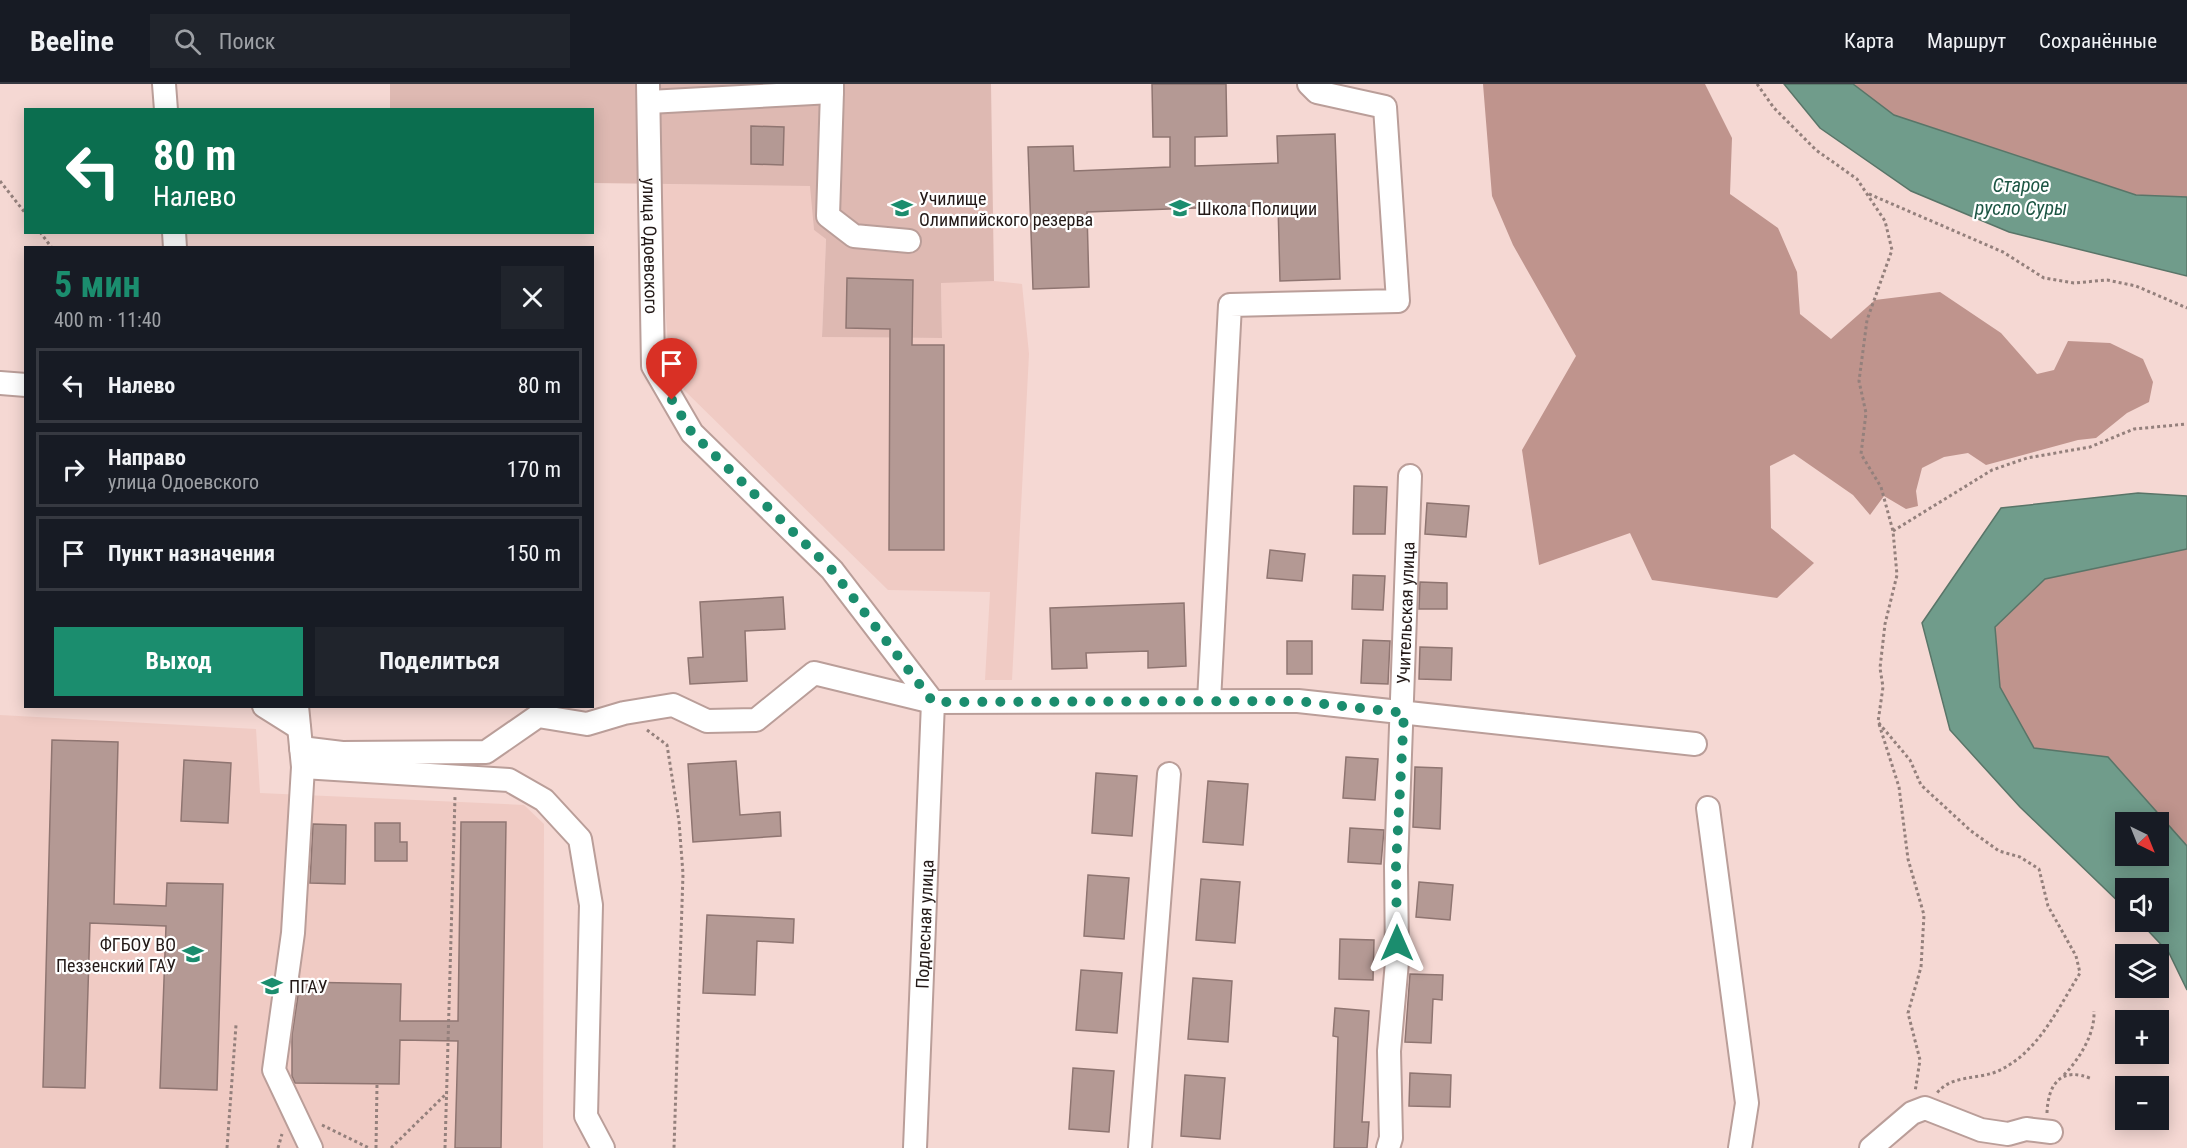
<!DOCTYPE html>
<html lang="ru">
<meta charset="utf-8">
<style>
:root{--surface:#171b24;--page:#20242c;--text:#f1f3f6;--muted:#9ea1a6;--line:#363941;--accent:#1b8d6e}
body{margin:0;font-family:"Roboto Condensed",sans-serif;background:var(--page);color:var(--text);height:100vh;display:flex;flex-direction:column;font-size:22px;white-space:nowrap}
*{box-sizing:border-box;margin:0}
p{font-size:20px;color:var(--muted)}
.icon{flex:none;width:33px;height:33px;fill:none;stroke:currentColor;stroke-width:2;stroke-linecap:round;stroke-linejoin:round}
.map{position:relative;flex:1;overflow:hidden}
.panel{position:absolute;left:24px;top:162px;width:570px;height:462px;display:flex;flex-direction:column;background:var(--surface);border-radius:0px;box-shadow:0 3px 15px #0003}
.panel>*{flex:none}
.guide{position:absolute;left:24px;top:24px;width:570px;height:126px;border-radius:0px;box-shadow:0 3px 15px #0003;background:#0b6e4f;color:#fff;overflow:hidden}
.needle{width:39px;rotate:137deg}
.controls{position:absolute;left:2115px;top:728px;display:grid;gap:12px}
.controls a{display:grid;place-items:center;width:54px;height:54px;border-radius:0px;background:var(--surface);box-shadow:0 3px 15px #0003;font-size:30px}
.pin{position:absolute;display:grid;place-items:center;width:51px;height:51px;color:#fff;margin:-62px -26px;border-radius:50% 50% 50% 0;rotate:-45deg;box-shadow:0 0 6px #0007}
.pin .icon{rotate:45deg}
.me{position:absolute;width:66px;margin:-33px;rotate:0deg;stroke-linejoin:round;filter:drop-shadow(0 0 4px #0008)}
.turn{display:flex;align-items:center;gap:21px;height:126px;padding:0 30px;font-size:27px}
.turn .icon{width:78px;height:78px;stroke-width:2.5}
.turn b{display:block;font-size:42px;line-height:51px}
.round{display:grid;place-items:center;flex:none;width:63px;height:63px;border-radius:0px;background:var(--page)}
.headline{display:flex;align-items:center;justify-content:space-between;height:102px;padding:0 30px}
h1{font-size:36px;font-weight:700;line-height:45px;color:var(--accent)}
.action{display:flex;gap:12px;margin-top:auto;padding:12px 30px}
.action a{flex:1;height:69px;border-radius:0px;background:var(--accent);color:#fff;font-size:24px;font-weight:700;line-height:69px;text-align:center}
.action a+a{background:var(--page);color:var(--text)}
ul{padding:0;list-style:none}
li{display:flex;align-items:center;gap:18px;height:75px;margin:0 12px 9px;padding:0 18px;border:3px solid var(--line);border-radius:0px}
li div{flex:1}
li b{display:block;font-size:22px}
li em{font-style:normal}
header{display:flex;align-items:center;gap:36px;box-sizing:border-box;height:84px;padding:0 30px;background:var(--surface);border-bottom:2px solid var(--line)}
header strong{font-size:28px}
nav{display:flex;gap:33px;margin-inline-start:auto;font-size:21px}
.search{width:420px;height:54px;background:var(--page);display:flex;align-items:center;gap:15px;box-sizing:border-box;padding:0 21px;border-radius:0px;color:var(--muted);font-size:22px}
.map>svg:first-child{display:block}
</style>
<header>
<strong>Beeline</strong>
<div class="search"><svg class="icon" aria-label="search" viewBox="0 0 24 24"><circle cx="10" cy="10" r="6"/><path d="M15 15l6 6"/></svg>Поиск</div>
<nav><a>Карта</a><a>Маршрут</a><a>Сохранённые</a></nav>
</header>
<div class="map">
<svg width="2187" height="1064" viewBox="0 0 2187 1064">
<rect width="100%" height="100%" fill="#f5d8d3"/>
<path fill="#f0cbc4" d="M656,100L811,101L814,146L826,154L822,253L942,254L941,198L994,197L1022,200L1029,270L1012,596H985L990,508L888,506L684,306L668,260Z
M0,631L256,645L260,709L524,721L544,740L543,1064H0Z"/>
<path fill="#deb9b2" d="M390,0H991L994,197L941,199L942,254L822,253L826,155L814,146L810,102L593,99L592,26L390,25Z"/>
<path fill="#bf948d" d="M1483,0H1705L1732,54L1730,110L1778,144L1797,188L1800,230L1831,255L1875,216L1940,208L2001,249L2037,290L2054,286L2068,257L2110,259L2143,275L2153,298L2149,318L2127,329L2096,354L2078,356L1986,381L1968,369L1944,373L1922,384L1916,407L1918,422L1906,425L1884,412L1870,431L1853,411L1794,370L1770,382L1771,444L1814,479L1777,514L1652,496L1630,449L1539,481L1522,366L1576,272L1513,161L1492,112Z
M1853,0H2187V113L2136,111L1894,31Z
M2187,465V762L2108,673L2034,664L2000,603L1995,543L2045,495Z"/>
<path fill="#709c8b" stroke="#597568" stroke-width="1.5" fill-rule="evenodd" d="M1784,0H1853L1894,31L2136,111L2187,113V192L2009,148L1911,107L1820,44Z
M2138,409L2187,412V465L2045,495L1995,543L2000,603L2034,664L2108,673L2187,762V906L2169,869L2139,837H2158V804H2126L2125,824L2020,723L1950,646L1922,539L2001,424ZM2126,738H2158V771H2126Z"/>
<path fill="#b49994" stroke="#8f7571" stroke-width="1.5" d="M1152,0H1226L1227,52L1195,53V82L1278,79L1277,52L1335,50L1340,195L1280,197L1278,121L1087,128L1089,203L1033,205L1028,63L1073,62L1074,87L1170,83V53H1153Z
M751,42L784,43L783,81L751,80Z
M847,194L913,196L912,261H944V466H889L890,245L846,244Z
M1354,402L1387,403L1385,450H1353Z
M1427,419L1469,422L1466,453L1425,450Z
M1270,466L1305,470L1302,497L1267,494Z
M1353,491L1385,492L1383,526L1352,525Z
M1420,498L1447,499V525H1419Z
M783,513L785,545L745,547L747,597L690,600L688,574L703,573L700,518Z
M1184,519L1186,582L1148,584V567L1086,569L1087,584L1052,585L1050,524Z
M1363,556L1390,557L1388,600L1361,599Z
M1287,557H1312V590H1287Z
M1420,563L1452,564L1451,596L1419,595Z
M52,656L118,658L114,820L166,822L167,799L223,800L217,1006L160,1004L166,842L90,839L85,1004L43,1003Z
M1346,673L1378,675L1375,716L1343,714Z
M184,676L231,679L228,739L181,737Z
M736,677L740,731L780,728L781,752L693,758L688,680Z
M1415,683L1442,684L1440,745L1413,743Z
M1096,689L1137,692L1132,752L1092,749Z
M1208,697L1248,700L1243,761L1203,758Z
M461,738H506L501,1064H455L458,957L400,956L399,1000L295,999L292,992V951L300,898L401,900L400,937H458Z
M375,739H400V758H407V777H375Z
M313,740L346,741L345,800L310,799Z
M1350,744L1384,746L1381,780L1348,778Z
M1088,791L1129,794L1124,855L1084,852Z
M1201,795L1240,798L1235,859L1196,856Z
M1419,798L1453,801L1450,836L1416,833Z
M707,831L794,835L793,859L757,857L755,911L703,909Z
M1340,855L1374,856L1373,896L1339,895Z
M1081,886L1122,889L1117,949L1076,946Z
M1410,890L1443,891L1442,916L1433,915L1431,959L1405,958Z
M1193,894L1232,897L1228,958L1188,955Z
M1335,924L1369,927L1362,1038H1369L1367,1064H1334L1338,953L1333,952Z
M1073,984L1114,987L1109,1048L1069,1045Z
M1410,989L1451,991L1450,1023L1409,1022Z
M1185,991L1225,994L1220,1055L1181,1052Z"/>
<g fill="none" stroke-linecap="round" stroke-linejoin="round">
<defs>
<g id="minor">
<path d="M164,0L166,26"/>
<path id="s1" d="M648,0L653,282L692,349L832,486L933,618"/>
<path d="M832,8L828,132L854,152L909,157"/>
<path d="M649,18L832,8V0"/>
<path d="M174,148L175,164"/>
<path d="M0,299L26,301"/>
<path d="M1209,617L1230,221L1398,217L1385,23L1317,8L1309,0"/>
<path d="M264,622L299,644"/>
<path d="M297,622L303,683L293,849L274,986L311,1064"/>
<path d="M301,664L342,669L486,668L538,632L587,640L624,629L673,621L707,637L756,636L814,589L933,618L1298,617L1695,660"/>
<path d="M303,683L509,696L544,716L580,755L591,821L586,1032L603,1064"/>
<path d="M1708,724L1747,1019L1740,1064"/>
<path id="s2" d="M915,1064L933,618"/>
<path d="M1140,1064L1169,690"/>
<path id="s3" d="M1388,1064L1391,1054L1389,967L1397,878L1396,782L1410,392"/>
<path d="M1871,1064L1912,1029L1925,1024L1981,1046L2008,1050L2026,1045L2051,1048"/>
</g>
</defs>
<use href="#minor" stroke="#ba9e99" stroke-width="26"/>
<path stroke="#94807c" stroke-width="3" stroke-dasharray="3 3" stroke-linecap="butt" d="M1757,0L1774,24L1816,66L1857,95L1885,137L1892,166L1867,236L1859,297L1866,329L1861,370L1881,403L1893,447L1897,491L1885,540L1880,584L1883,603L1878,638L1910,676L1921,701L1971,747L1999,767L2020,773L2039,785L2048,822L2076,872L2080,889C2057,926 2036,973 1993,989C1975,995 1950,992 1937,1009
M0,97L26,130
M1869,110L2003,168L2044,194L2074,199L2107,196L2136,202L2187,224
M40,148L52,164
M1893,447L1992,386L2027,374L2090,363L2134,345L2187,340
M1879,640L1899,703L1908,775L1924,831L1921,883L1908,929L1920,976L1915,1008
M647,646L667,661L679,737L683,790L674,1064
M2064,991C2080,974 2095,950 2094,927
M2047,1029C2048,999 2062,982 2092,995
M322,1041L369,1064
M227,1064L236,941
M278,1064L282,1050
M376,1064L377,1000
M391,1064L447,1009
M445,1064L455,713"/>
<use href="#minor" stroke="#fff" stroke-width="22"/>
</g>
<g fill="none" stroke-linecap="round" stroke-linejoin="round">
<path stroke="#1b8d6e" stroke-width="10" stroke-dasharray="0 18" d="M672,316L692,349L832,486L933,618L1298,617L1404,629L1396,782L1397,859"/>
</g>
<defs>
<symbol id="university-bare" viewBox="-9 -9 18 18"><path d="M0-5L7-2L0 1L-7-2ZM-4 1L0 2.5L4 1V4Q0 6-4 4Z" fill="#1b8d6e" stroke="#fff" stroke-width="2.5" paint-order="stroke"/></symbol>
<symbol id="school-bare" viewBox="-9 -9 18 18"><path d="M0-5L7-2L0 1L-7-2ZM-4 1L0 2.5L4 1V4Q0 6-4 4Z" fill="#1b8d6e" stroke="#fff" stroke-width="2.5" paint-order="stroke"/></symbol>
</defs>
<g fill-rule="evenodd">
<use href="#university-bare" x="887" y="109" width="30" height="30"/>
<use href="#school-bare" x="1165" y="109" width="30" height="30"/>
<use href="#university-bare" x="178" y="855" width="30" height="30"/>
<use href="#university-bare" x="257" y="887" width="30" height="30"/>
</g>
<g text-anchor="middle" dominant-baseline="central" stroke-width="4.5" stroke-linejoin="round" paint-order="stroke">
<g font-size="18" fill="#231917" stroke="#fff" text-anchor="start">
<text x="919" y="114">Училище<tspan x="919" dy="21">Олимпийского резерва</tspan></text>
<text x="1197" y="124">Школа Полиции</text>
<text x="176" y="860" text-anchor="end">ФГБОУ ВО<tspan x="176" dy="21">Пеззенский ГАУ</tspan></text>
<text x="289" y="902">ПГАУ</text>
</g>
<g font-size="18" fill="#231917" stroke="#fff">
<text stroke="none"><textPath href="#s1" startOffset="162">улица Одоевского</textPath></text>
<text stroke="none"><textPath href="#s3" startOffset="536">Учительская улица</textPath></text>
<text stroke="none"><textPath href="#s2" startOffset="224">Подлесная улица</textPath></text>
</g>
<g font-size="20" font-style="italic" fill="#1d5644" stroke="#fff">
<text x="2021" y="101">Старое<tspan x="2021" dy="23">русло Суры</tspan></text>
</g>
</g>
</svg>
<div class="controls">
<a><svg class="needle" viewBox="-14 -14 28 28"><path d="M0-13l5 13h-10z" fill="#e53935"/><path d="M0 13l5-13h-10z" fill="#9ea1a6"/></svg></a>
<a><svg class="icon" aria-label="sound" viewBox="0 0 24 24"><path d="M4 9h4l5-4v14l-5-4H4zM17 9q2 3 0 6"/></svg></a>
<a><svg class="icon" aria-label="layers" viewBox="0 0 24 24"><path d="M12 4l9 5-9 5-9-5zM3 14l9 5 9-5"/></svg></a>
<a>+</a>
<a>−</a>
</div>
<div class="pin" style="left:672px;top:316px;background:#d93025"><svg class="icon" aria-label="arrive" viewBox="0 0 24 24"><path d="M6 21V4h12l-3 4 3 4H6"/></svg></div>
<svg class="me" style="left:1397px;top:859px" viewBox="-20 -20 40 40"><path d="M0-17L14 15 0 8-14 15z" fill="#1b8d6e" stroke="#fff" stroke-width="4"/></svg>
<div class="guide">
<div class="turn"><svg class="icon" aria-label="left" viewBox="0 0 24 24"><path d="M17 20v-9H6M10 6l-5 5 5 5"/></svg><div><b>80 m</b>Налево</div></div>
</div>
<section class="panel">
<div class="headline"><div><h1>5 мин</h1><p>400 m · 11:40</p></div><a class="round"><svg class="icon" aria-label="close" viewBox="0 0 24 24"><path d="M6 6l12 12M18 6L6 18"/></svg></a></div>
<ul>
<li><svg class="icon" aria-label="left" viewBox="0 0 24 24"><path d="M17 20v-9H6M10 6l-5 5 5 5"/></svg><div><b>Налево</b></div><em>80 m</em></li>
<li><svg class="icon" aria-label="right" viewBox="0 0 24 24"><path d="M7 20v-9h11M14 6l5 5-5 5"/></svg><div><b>Направо</b><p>улица Одоевского</p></div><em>170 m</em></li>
<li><svg class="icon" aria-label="arrive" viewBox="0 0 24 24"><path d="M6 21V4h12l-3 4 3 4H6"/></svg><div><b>Пункт назначения</b></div><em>150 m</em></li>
</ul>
<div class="action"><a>Выход</a><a>Поделиться</a></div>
</section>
</div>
